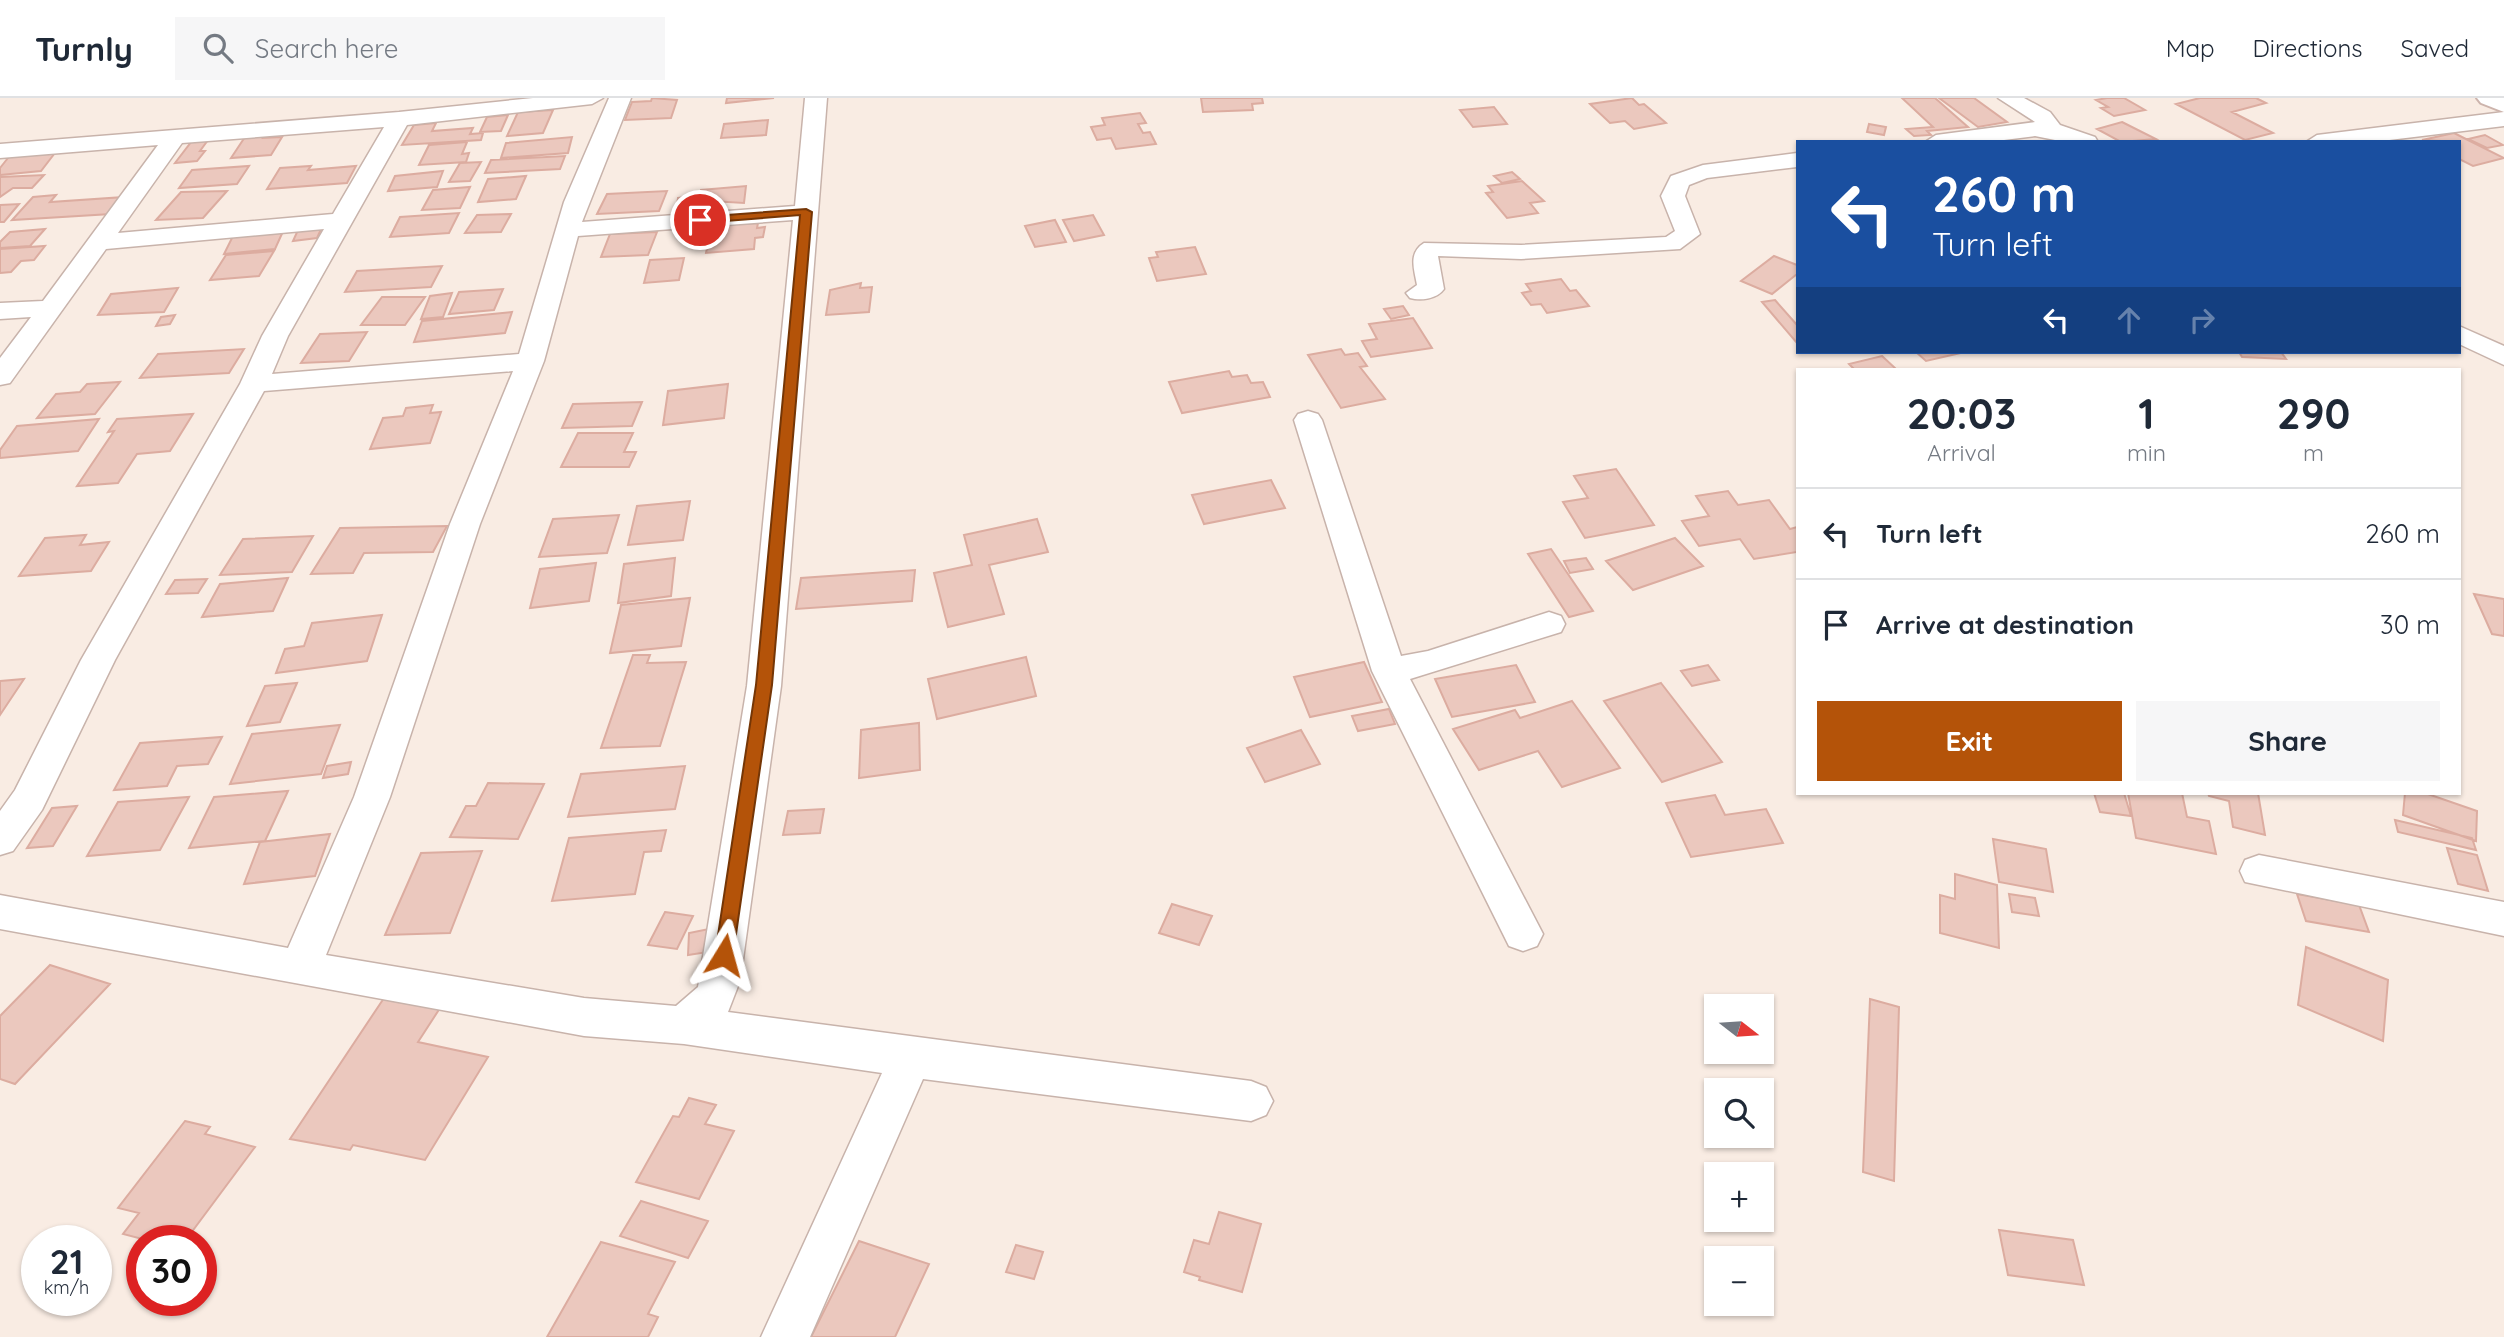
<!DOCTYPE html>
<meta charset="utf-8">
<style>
:root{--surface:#fff;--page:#f6f6f7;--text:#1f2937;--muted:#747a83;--line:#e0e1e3;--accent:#b45309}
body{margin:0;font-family:Quicksand,sans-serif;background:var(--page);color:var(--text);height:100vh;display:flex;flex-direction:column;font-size:26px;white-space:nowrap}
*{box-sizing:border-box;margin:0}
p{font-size:23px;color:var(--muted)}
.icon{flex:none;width:38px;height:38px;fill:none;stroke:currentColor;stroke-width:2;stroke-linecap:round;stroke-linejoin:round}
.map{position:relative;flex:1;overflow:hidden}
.side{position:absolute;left:1796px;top:270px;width:665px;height:427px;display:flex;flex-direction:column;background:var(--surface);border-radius:0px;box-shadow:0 2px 5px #0004}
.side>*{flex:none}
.banner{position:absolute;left:1796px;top:42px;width:665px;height:214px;border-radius:0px;box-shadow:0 2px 5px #0004;background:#1a4fa0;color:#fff;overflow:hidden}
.needle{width:46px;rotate:107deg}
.fabs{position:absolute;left:1704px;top:896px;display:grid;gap:14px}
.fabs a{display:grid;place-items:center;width:70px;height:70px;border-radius:0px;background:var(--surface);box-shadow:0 2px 5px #0004;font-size:35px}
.speed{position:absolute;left:21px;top:1127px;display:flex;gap:14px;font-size:35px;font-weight:700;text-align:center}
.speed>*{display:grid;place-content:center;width:91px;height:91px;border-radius:50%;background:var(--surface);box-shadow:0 2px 5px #0004;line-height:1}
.speed small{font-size:18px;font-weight:400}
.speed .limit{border:10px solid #d22;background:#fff;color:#111}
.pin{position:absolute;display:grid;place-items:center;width:60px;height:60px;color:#fff;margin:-30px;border:4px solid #fff;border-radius:50%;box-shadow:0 2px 7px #0007}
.me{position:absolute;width:77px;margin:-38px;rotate:8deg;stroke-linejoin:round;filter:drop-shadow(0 0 5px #0008)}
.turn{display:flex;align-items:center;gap:24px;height:147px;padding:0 21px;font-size:32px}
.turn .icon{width:91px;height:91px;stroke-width:2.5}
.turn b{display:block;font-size:49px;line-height:60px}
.lanes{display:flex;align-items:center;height:66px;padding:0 21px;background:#0003;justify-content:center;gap:35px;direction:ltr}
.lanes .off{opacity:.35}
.eta{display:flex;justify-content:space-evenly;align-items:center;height:119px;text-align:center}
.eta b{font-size:42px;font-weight:700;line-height:49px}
.button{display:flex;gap:14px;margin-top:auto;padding:14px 21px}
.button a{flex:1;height:80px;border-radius:0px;background:var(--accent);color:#fff;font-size:28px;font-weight:700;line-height:80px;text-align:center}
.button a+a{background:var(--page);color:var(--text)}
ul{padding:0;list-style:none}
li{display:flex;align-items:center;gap:21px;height:91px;padding:0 21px;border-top:2px solid var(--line)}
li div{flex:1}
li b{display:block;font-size:26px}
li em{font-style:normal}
header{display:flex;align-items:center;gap:42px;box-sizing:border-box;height:98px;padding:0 35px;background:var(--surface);border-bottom:2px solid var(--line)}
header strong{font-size:33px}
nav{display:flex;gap:38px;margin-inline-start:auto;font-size:24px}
.search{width:490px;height:63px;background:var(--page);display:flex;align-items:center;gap:18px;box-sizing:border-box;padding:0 24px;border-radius:0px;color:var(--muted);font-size:26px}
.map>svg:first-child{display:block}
</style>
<header>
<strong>Turnly</strong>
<div class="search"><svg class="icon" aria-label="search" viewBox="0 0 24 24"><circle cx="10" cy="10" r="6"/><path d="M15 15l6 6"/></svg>Search here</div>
<nav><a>Map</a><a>Directions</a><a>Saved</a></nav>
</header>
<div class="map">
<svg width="2504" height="1239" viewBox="0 0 2504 1239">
<rect width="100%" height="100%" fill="#f9ece3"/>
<path fill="#ebc8be" stroke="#dcaca0" stroke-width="2" d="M652,0L677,2L671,20L625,22L632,4L651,3Z
M727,0H774L726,5Z
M1201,0H1262L1263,5L1252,6L1253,12L1203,14Z
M1632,0L1639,7L1644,6L1666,25L1634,31L1625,23L1610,25L1590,6Z
M1902,0H1935L1968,29L1927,33L1931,37L1914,38L1906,31L1933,29Z
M1939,0H1974L2007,24L1978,29Z
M2107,0H2124L2145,12L2114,18L2101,10L2108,9L2096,2Z
M2200,0H2256L2266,5L2232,14L2273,35L2245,42L2176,6Z
M1494,9L1507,26L1473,29L1460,12Z
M553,12L543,35L507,38L518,14Z
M1140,15L1146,25L1138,26L1143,35L1150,34L1156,46L1116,51L1111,40L1097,42L1091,29L1105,27L1102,20Z
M508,17L501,33L480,34L487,19Z
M768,22L766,37L721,40L724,26Z
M2122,24L2156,41L2121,44L2097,31Z
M436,25L432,33L473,30L470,36L483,35L481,42L402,47L414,27Z
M1869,26L1886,29L1884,37L1867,34Z
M2454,35L2504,60L2473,68L2459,61V44L2422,42Z
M265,37L263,40L282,39L271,57L231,60L245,39Z
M2485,37L2503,47L2487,50L2468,41Z
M211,38L200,53H205L197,63L175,65L195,39Z
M572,39L568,55L501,60L506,45Z
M467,44L462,56L469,55L466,64L419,67L429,47Z
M58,51L41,73L0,77V70L12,55Z
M565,58L560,71L485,75L491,62Z
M481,64L470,83L449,84L460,65Z
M249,68L237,86L179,90L192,72Z
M311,68L308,72L356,68L347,85L267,91L280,70Z
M443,73L437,89L388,93L395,78Z
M1512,74L1520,81L1502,85L1494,78Z
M44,77L32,90H13L0,99V79Z
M526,78L516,101L478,104L488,81Z
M1522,83L1544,103L1530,105L1538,115L1507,120L1486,95L1493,94L1488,88Z
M746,88L744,105L711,103L710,111L698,112L701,92Z
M470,89L460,110L422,112L433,92Z
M227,93L203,120L156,122L181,94Z
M667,93L659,113L597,116L607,96Z
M56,97L50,104L125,99L111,116L12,122L33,99Z
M697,98L694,113L676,115L678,100Z
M19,106L4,124H0V107Z
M459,115L449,135L390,139L400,119Z
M511,116L501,134L465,135L477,117Z
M1093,117L1104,137L1074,143L1063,122Z
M739,122L738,126L758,125L757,130L765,129L763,139L755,140L754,151L706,155L712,125Z
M1055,122L1066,144L1035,149L1025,128Z
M285,129L275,151L224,156L235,134Z
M322,129L317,140L293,143L298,132Z
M45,131L30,148L0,150V144L10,134Z
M657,134L648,157L601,159L610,136Z
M45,148L34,162L21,163L11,174L0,175V151Z
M1195,149L1206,176L1157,183L1149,160L1158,159L1156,154Z
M274,153L259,178L210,182L226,157Z
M1774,158L1797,167V176L1772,196L1741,183Z
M684,160L679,182L644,185L650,162Z
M442,168L431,189L345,194L357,173Z
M1561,181L1570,193L1576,192L1589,208L1547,215L1541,206L1531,207L1522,195L1531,193L1526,186Z
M861,185L860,190L872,189L869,214L826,217L830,192Z
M178,190L164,214L98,217L111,196Z
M503,191L494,212L449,216L459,194Z
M452,195L443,219L421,221L430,198Z
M382,199H425L405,227H361Z
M1775,202L1797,227V245L1762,204Z
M1403,208L1409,217L1391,221L1384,211Z
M512,214L505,235L414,244L422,223Z
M175,217L170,226L156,228L161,219Z
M1413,220L1432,250L1371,259L1362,243L1377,241L1369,226Z
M367,234L349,263L301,265L320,236Z
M244,251L229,275L140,280L158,256Z
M1341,251L1345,257L1358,255L1367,268L1360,269L1385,301L1341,310L1308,257Z
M1916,254H1965L1926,263Z
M2239,254H2281L2286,261L2242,259Z
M1882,258L1896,271H1854L1849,266Z
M1229,273L1232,279L1247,277L1251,285L1263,284L1270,299L1182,315L1169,284Z
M120,284L95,316L37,320L56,296L80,294L87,286Z
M728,286L724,320L663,327L668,293Z
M642,304L632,328L562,330L573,306Z
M433,307L430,315L441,314L430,345L370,351L383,320L403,318L406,310Z
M193,316L170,353L137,356L118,385L77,388L114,333L108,334L117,321Z
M99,321L78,353L0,360V352L17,328Z
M578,335H633L624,354H636L629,369H561Z
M1616,371L1654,427L1585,440L1563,404L1588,400L1574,378Z
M1271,382L1285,410L1204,426L1192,397Z
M1728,393L1738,407L1769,402L1790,431L1797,429V454L1754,461L1740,441L1699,448L1682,423L1709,418L1696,398Z
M690,403L683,442L628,447L637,408Z
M619,417L607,455L539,459L553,421Z
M1037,421L1048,454L989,467L1004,516L948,529L934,475L972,467L964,437Z
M447,428L433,454L364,455L353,475L311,476L340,430Z
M86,437L80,447L109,444L91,473L19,478L45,440Z
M313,438L292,474L220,477L243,441Z
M1675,440L1703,468L1633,492L1606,463Z
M1551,451L1593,513L1569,519L1528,456Z
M675,460L671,498L618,505L624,466Z
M1586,460L1593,471L1570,475L1564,463Z
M596,465L589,503L530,510L540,471Z
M915,472L912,503L796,511L801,480Z
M288,480L273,513L202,519L220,486Z
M207,481L198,495L166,496L175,482Z
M2474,496L2504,501V538L2492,536Z
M690,500L681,548L610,555L621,507Z
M382,517L367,563L276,575L285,551L304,548L312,525Z
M633,557H650L647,565L686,564L660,648L601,650Z
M1026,559L1036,598L937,621L928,581Z
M1364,564L1382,604L1310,619L1294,579Z
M1516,567L1535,604L1452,619L1435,581Z
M1708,567L1719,582L1692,588L1681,573Z
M24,581L0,617V583Z
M297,585L280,624L247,628L265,588Z
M1661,585L1722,664L1662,684L1604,603Z
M1572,603L1620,670L1562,689L1538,653L1479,672L1453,631L1515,612L1520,620Z
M1389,611L1395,626L1358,633L1352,618Z
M919,625L920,672L859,680L861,632Z
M340,627L321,676L230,686L252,636Z
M1301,632L1320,666L1265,684L1247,650Z
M222,639L208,666L177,668L167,688L114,692L140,645Z
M351,664L348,676L323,680L327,668Z
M685,668L675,711L568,719L581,676Z
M488,685L544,686L518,741L450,739L466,708H476Z
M288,693L265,743L189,750L214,699Z
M2094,695H2124L2131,718L2100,714Z
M2128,695H2182L2187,719L2209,723L2216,756L2136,740Z
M2208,695H2258L2265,737L2233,729L2229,703L2209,698Z
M2405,695H2425L2477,713L2476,743L2403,717Z
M1715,697L1725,717L1766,711L1783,745L1691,759L1666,705Z
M189,699L160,752L87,758L118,704Z
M77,708L53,748L27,750L52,710Z
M824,711L820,735L783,737L788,713Z
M2395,722L2472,740L2476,752L2398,734Z
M666,732L661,753L644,754L635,796L552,803L569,740Z
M330,736L315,778L244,786L260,744Z
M1993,741L2046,751L2053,794L1999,784Z
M2447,750L2477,757L2488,793L2458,786Z
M482,753L450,835L385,837L421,755Z
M1955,776L1997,787L1999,850L1940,835V797L1955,801Z
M2009,796L2035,800L2039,818L2012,814Z
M2297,796L2359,807L2369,834L2306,823Z
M1172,806L1212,818L1199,847L1159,835Z
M665,814L693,818L677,851L648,847Z
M709,831L708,854L688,857L689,835Z
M2306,849L2388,882L2383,943L2298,907Z
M50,867L110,886L15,986L0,981V918Z
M386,897L442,907L418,944L488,959L425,1062L353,1047L350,1052L290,1041Z
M1870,901L1899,909L1894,1083L1863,1074Z
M689,1000L716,1007L705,1026L734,1033L699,1101L636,1084L673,1018L679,1019Z
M185,1023L210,1029L205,1036L255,1049L185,1143H150L123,1136L139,1115L118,1110Z
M641,1103L708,1123L688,1160L620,1138Z
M1219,1114L1261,1126L1242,1194L1199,1182L1200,1179L1184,1174L1194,1142L1209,1146Z
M1999,1132L2073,1142L2084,1187L2008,1177Z
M859,1143L929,1166L895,1239H811Z
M601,1144L675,1164L648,1216L658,1219L648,1239H547Z
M1016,1147L1043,1154L1034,1181L1006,1174Z"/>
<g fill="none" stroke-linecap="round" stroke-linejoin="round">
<defs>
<path id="minor" d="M533,0H603L592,6L407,27L288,238L272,276L519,256L564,104L609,0H631L582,124L795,108L805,0H827L781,588L740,883L728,914L1251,983L1266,989L1273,1003L1266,1017L1251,1023L923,981L810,1239H761L882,975L684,946L584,938L0,831V797L288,850L354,699L450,426L513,273L264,293L115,562L42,712L13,753L0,757V713L15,692L81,562L240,286L262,238L324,131L106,151L10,285L0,287V260L31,219L0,221V205L43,203L158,47L0,60V46L399,14ZM384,29L333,116L118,135L182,45ZM793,122L747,588L698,889L676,908L584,900L326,857L390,699L480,426L544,263L578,138Z
M1998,0H2024L2050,14L2060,27L2095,39L2098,44H2065L2035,38L1988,44H1925L1936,37L2035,24Z
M2504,14V28L2373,44H2306L2317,37Z
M1797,55V69L1707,80L1689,87L1685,98L1700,136L1680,151L1521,161L1438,158L1444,191C1437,201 1421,203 1410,200L1406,195L1417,187C1414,171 1408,155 1424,145L1521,147L1666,139L1675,133L1661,98L1671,78L1703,67Z
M2459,228L2504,248V267L2459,246Z
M1308,313L1318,316L1322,322L1401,558L1428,553L1549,514L1561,518L1565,526L1561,534L1410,581L1543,836L1537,848L1523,853L1509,848L1372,573L1294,322L1298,316Z
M2259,757L2504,804V838L2245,784L2240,773L2245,762Z"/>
<path id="secondary" d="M2477,0H2504V14L2481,5Z"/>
</defs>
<use href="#minor" stroke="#c8b3ab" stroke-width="3"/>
<use href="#secondary" stroke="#cdb4ac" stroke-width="4"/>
<use href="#minor" fill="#fff" fill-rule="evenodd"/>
<use href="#secondary" fill="#fff" fill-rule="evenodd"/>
</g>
<path fill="#b45309" stroke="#753606" stroke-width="2" d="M806,111L812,114L772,587L733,857L731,862H718L715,857L756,587L800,117L700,125L695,122L700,119Z"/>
</svg>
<div class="fabs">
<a><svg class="needle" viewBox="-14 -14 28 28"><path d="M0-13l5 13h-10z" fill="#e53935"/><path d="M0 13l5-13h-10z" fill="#747a83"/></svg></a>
<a><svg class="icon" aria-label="search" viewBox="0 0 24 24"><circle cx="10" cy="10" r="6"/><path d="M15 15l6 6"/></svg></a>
<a>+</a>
<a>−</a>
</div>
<div class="speed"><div>21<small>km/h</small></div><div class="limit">30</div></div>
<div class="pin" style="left:700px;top:122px;background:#d93025"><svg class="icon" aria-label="arrive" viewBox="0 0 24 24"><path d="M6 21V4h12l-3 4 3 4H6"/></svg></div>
<svg class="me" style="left:724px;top:857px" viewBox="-20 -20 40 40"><path d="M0-17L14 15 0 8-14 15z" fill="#b45309" stroke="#fff" stroke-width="4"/></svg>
<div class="banner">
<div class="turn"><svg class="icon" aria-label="left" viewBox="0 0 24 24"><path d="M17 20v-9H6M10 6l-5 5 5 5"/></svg><div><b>260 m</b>Turn left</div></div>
<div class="lanes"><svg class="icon" aria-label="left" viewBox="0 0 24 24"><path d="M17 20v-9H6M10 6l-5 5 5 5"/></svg><svg class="icon off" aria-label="ahead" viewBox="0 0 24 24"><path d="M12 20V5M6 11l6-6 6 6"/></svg><svg class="icon off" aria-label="right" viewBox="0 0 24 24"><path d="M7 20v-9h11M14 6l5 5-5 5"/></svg></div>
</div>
<section class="side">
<div class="eta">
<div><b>20:03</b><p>Arrival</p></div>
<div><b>1</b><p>min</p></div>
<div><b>290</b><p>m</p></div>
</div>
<ul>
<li><svg class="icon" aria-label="left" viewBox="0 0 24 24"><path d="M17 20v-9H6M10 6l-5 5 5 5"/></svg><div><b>Turn left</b></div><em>260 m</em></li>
<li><svg class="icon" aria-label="arrive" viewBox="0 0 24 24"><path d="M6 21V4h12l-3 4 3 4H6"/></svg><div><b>Arrive at destination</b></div><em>30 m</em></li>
</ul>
<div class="button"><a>Exit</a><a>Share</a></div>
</section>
</div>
